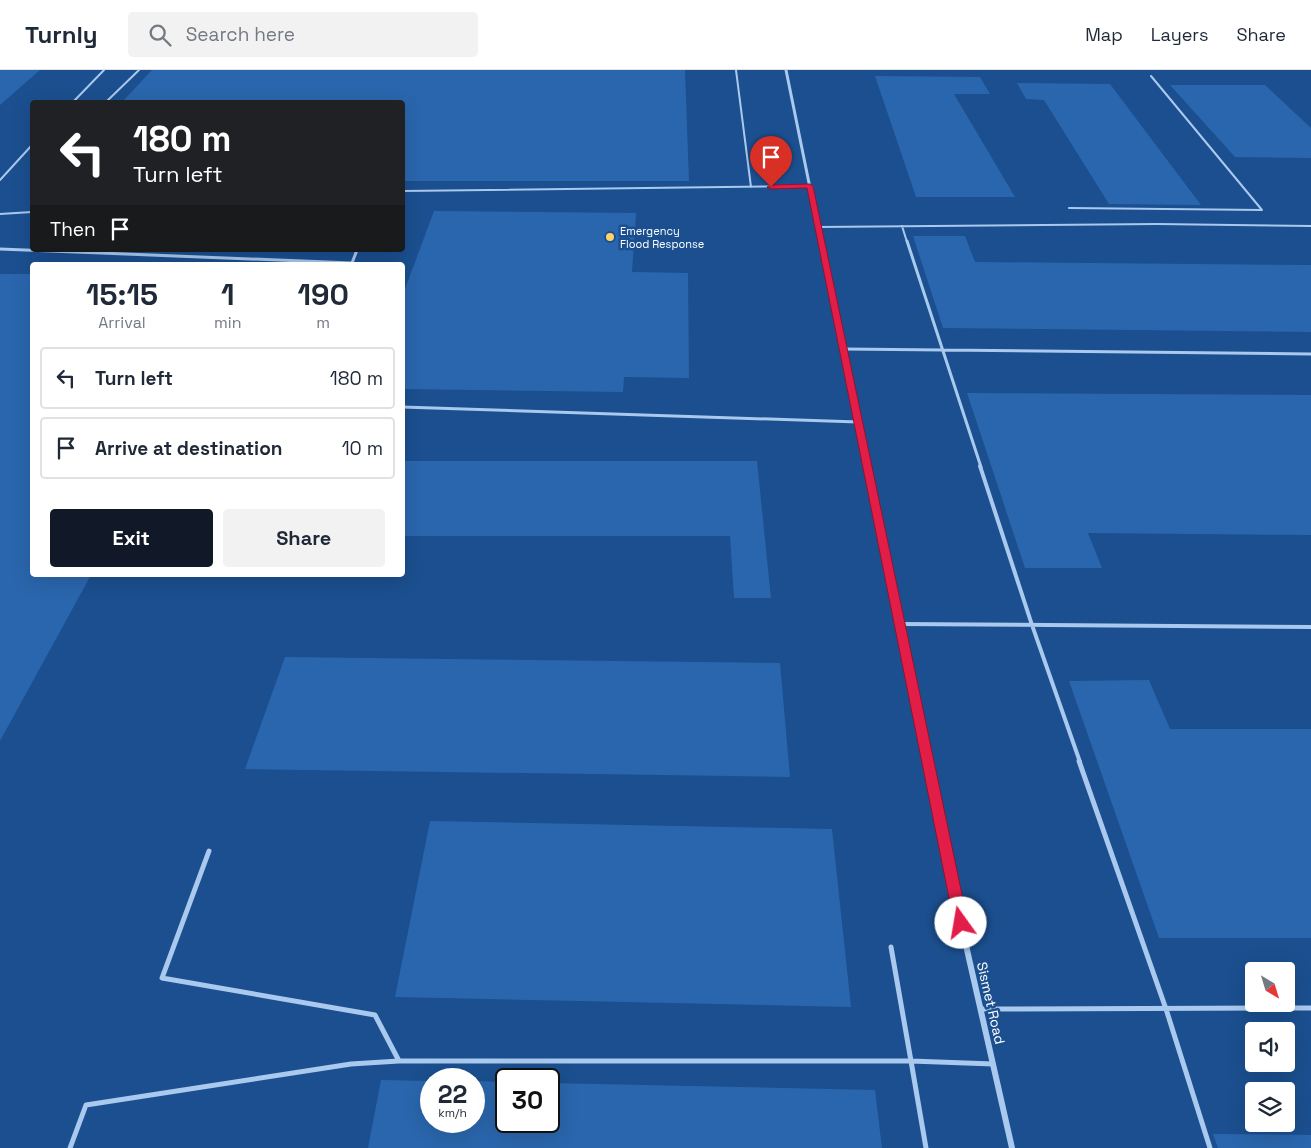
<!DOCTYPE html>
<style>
:root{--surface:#fff;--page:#f2f2f3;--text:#1f2937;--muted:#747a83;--line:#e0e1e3;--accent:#111827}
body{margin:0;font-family:"Space Grotesk",sans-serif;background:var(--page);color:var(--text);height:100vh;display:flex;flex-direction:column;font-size:19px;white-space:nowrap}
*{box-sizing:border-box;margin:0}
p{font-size:16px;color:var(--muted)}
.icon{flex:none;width:28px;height:28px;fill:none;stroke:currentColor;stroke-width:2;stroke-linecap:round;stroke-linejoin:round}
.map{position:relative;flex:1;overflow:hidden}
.drawer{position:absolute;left:30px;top:192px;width:375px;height:315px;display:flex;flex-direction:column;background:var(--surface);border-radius:5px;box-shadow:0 5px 20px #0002}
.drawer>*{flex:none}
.hud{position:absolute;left:30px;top:30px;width:375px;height:152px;border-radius:5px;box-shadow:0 5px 20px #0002;background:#202124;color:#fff;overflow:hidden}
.needle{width:32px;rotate:142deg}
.fabs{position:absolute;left:1245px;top:892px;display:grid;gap:10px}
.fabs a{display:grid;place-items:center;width:50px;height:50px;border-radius:5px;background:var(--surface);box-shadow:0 5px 20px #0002;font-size:25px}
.speed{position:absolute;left:420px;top:998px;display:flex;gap:10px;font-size:25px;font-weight:700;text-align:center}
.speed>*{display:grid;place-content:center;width:65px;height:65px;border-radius:50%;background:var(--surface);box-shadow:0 5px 20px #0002;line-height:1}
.speed small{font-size:12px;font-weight:400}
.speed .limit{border:2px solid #111;border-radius:8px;background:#fff;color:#111}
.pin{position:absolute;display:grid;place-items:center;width:42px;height:42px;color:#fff;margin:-51px -21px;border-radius:50% 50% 50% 0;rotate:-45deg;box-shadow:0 0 5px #0007}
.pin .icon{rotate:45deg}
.me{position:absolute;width:55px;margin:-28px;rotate:347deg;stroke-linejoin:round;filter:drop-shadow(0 0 4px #0008)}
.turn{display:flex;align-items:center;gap:18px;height:105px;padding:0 20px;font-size:22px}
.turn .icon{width:65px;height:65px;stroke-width:2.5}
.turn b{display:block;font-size:35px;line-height:42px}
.then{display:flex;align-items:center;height:48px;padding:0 20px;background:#0003;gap:10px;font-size:19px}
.eta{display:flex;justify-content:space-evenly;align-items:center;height:85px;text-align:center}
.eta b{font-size:30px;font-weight:700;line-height:35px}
.button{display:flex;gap:10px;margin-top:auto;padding:10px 20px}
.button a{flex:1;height:58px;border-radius:5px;background:var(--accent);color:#fff;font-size:20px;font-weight:700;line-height:58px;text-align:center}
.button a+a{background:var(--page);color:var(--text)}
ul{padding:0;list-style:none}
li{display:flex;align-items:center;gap:15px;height:62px;margin:0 10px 8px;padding:0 10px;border:2px solid var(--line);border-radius:5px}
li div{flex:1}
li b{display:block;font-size:19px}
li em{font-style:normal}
header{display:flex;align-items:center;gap:30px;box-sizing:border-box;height:70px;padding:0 25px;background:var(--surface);border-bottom:1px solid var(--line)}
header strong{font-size:24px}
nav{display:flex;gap:28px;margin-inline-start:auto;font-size:18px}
.search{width:350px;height:45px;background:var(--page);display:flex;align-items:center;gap:12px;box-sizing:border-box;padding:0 18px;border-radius:5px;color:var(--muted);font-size:19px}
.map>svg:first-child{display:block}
</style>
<header>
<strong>Turnly</strong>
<div class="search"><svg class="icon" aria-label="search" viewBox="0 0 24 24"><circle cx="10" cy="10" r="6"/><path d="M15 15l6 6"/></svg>Search here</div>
<nav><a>Map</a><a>Layers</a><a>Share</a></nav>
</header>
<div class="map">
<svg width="1311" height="1078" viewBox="0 0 1311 1078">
<rect width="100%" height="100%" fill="#1b4f8f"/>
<path fill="#2a66ad" d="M0,0H40L0,35Z
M152,0H685L689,111H402V32H122Z
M875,6L980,7L990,24H954L1015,127H916Z
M1017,13L1110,14L1201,135L1109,134L1044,30L1026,29Z
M1170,15H1265L1311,58V88L1235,87Z
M434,141L636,143L632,202L688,203L689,308L624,307L623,322L402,319V227Z
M913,166H965L975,192L1311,195V262L943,258Z
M0,204H32V505H91L0,671Z
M967,323L1311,325V465L1088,463L1102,498H1025Z
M402,391H757L771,528H734L730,466H402Z
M285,587L780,593L790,707L245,699Z
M1149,610L1170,659H1311V868H1159L1069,611Z
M430,751L832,759L851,937L395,927Z
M381,1010L431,1011V1051H474V1011L506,1012V1051H549V1013L875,1020L882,1078H368Z
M1213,1064L1311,1065V1078H1218Z"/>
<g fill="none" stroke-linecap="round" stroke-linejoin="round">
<path stroke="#a9c9ee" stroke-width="2" d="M736,0L751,117
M73,32L104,0
M106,32L139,0
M0,110L32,75
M402,121L810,116
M1069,138L1262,140L1151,6
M0,144L32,142
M902,156L907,172
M818,157L1157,154L1311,156"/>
<path stroke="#a9c9ee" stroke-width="3" d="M907,171L981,397
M0,179L352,193L351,195
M352,193L357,180
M843,279L1311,284
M402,337L858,352"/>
<path stroke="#a9c9ee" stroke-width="4" d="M980,396L1032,555L1080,692
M899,554L1311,557"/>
<path stroke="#a9c9ee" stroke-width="5" d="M1079,691L1166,939L1210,1078
M209,781L162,908L375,945L399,991
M891,877L911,991L993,994
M981,939L1311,938
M70,1078L86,1035L351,994L399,991H911L926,1078"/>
<path stroke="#a9c9ee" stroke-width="3" d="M786,0L821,172"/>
<path stroke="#a9c9ee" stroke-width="4" d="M821,171L867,397"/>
<path stroke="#a9c9ee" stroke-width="5" d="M867,396L927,692"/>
<path stroke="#a9c9ee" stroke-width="6" d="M927,691L953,818L1012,1078"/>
</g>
<path fill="#e11d48" stroke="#92132f" d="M810,114L813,116L968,853L966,858L961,860L956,858L954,853L807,118L771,119L767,117L771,115Z"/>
<circle fill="#ffd166" stroke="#1b4f8f" stroke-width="2" cx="610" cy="167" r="5"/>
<g text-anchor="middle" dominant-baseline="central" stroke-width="5" stroke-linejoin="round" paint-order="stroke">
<g font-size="11" fill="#fff" stroke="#1b4f8f" text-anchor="start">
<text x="620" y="161">Emergency<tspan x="620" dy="13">Flood Response</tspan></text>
</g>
<g font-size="14" fill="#fff" stroke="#1b4f8f">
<text transform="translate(991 933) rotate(77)">Sismet Road</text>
</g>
</g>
</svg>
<div class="fabs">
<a><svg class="needle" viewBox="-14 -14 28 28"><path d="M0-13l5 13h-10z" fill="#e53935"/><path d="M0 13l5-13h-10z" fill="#747a83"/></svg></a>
<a><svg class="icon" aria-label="sound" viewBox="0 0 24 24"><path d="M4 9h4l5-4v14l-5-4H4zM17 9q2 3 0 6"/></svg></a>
<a><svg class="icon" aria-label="layers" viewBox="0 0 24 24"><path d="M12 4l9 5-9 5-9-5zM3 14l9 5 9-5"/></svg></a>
</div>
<div class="speed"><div>22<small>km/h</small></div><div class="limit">30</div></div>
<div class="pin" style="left:771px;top:117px;background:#d93025"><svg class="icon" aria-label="arrive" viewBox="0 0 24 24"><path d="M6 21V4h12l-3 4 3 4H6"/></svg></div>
<svg class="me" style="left:961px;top:853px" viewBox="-20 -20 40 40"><circle r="19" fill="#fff"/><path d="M0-13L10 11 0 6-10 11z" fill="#e11d48"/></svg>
<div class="hud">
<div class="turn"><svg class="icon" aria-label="left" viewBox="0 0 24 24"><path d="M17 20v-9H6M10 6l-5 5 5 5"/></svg><div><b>180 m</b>Turn left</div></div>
<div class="then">Then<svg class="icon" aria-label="arrive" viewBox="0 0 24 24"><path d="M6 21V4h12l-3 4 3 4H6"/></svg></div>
</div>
<section class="drawer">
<div class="eta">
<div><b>15:15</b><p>Arrival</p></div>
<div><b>1</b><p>min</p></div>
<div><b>190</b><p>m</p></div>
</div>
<ul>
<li><svg class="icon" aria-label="left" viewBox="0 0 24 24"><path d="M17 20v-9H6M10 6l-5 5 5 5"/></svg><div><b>Turn left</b></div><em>180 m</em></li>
<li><svg class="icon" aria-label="arrive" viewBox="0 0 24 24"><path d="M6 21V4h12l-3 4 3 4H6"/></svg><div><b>Arrive at destination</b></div><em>10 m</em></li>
</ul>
<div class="button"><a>Exit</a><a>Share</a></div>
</section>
</div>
